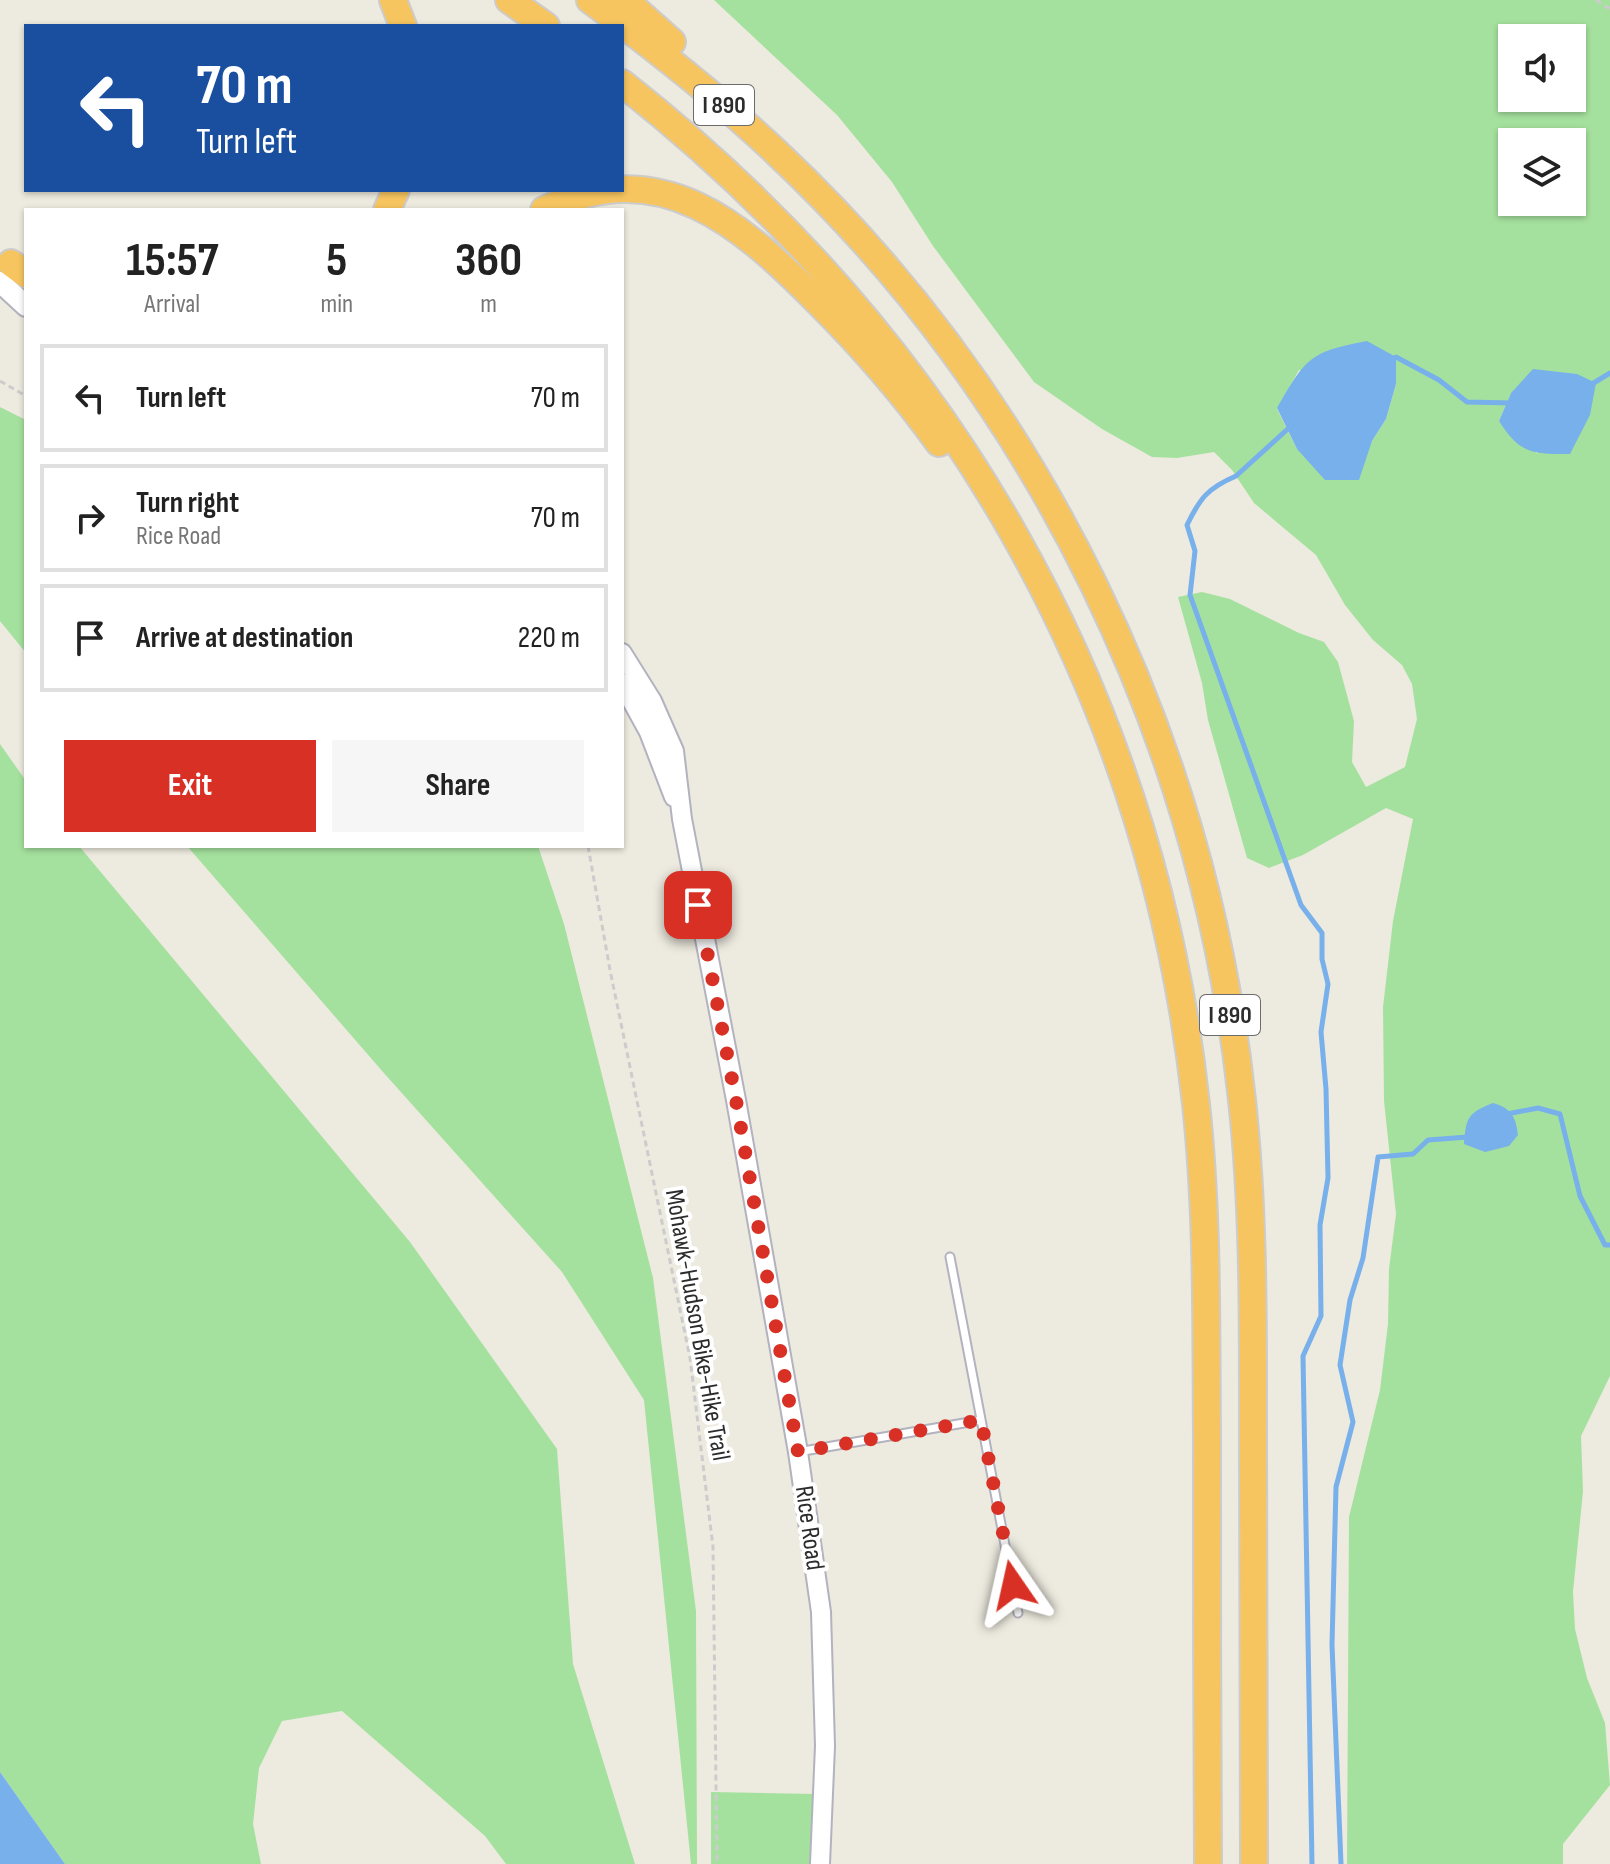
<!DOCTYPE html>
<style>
:root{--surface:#fff;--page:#f6f6f6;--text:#222;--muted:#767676;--line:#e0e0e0;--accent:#d93025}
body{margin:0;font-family:"Sofia Sans Condensed",sans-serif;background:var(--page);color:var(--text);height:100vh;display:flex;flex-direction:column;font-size:30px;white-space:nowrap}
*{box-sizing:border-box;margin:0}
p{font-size:26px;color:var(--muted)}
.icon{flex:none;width:44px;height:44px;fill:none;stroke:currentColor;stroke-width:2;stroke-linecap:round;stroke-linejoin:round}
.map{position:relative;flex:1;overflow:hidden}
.details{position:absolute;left:24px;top:208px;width:600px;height:640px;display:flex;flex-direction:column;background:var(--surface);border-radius:0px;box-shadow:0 2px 6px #0004}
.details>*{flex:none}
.guide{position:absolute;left:24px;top:24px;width:600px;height:168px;border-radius:0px;box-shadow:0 2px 6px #0004;background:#1a4fa0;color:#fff;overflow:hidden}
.controls{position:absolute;left:1498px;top:24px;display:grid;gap:16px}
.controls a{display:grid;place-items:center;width:88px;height:88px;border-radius:0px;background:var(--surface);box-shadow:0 2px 6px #0004;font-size:40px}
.pin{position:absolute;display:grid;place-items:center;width:68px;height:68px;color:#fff;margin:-34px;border-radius:16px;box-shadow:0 4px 12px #0006}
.me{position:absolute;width:88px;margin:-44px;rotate:349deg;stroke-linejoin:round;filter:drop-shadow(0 0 6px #0008)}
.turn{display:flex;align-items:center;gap:28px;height:168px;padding:0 40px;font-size:36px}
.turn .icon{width:104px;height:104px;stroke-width:2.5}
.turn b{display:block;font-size:56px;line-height:68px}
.eta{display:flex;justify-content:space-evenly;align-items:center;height:136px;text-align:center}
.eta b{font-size:48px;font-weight:700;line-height:56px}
.cta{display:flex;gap:16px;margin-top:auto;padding:16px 40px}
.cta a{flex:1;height:92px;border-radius:0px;background:var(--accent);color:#fff;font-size:32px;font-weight:700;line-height:92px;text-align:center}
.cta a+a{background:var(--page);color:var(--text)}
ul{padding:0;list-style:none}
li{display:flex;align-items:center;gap:24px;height:108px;margin:0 16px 12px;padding:0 24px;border:4px solid var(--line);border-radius:0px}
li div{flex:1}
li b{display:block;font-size:30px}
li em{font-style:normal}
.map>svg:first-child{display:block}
</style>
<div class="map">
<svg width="1610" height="1864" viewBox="0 0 1610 1864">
<rect width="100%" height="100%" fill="#edeadf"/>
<path fill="#a5e19e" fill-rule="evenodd" d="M714,0H1610V1376L1581,1436L1583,1491L1573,1592L1575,1629L1587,1678L1605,1723L1610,1785L1563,1844V1864H1347L1349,1517L1380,1390L1388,1324L1389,1269L1396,1214L1384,1101L1383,1007L1393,921L1413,819L1386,808L1303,855L1269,868L1247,858L1208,720L1202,683L1178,597L1202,592L1230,599L1299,633L1324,642L1338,662L1354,721L1352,762L1366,787L1405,767L1417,719L1412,684L1402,665L1373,640L1345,605L1316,555L1254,503L1232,470L1214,452L1177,458L1152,457L1102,429L1034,382L933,246L892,182L837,115ZM1512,38H1572V98H1512ZM1512,142H1572V202H1512ZM1299,370L1396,384L1386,419L1372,441L1297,449L1277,409ZM1511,393L1538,454L1499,421Z
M0,407L26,420V653L0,621Z
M0,744L26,781V846H79L410,1242L557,1449L573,1664L635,1864H506L485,1836L342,1711L282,1721L259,1768L253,1824L261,1864H65L0,1772Z
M187,846H538L564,924L653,1278L696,1611L697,1864H691L644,1400L562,1272L383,1072Z
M711,1792L815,1794L812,1864H711Z"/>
<path fill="#77b0ea" d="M1367,341L1396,357V384L1386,419L1372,441L1359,480H1325L1297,449L1277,408C1306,358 1309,352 1367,341Z
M1533,369L1577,374L1596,383L1590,415L1570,454C1532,454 1520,454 1499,421L1511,393Z
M1493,1103C1511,1108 1516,1117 1518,1135L1509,1146L1485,1152L1464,1144C1466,1117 1468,1113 1493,1103Z
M0,1772L65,1864H0Z"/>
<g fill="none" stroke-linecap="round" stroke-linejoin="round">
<path stroke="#77b0ea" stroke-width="5" d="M1393,359L1396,357L1439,380L1467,402L1512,403
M1592,384L1610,373
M1291,426L1236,476C1208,488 1200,498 1187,525L1195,551L1190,595L1301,905L1322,933V959L1328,984L1321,1032L1326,1089L1328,1178L1320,1225L1321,1316L1303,1356L1312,1864
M1507,1114L1538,1108L1560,1114L1580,1196L1605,1245H1610
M1341,1864L1332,1645L1336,1487L1353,1422L1340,1365L1350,1300L1363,1258L1378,1157L1413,1154L1428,1140L1468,1137"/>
<defs>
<path id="service" d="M950,1257L1018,1613
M798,1452L981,1420"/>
<path id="tertiary" d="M622,653L652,701L674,751L682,819L736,1100L798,1452L821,1612L825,1746L820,1864
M622,683L649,732L674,797"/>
<path id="secondary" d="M0,282L26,306"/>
<path id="motorway" d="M393,0L403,26
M509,0L546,26
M590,0C655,48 718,97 777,153C1040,400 1204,742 1242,1100C1254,1211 1253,1323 1253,1435C1253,1578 1254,1721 1254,1864
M625,0L672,42
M622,83C948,339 1151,691 1196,1104C1208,1215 1206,1328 1207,1439C1207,1581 1207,1722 1208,1864
M387,210L396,190
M544,210C661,152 742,225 820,304C863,347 903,393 939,443
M11,263L26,274"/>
</defs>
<use href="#service" stroke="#b3b2bf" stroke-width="11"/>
<use href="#tertiary" stroke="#b3b2bf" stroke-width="22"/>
<use href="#secondary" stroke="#b3b2bf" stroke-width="24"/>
<use href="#motorway" stroke="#ccc" stroke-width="30"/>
<path stroke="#ccc" stroke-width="3" stroke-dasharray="6 4" stroke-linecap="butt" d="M1596,0L1610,9
M0,381L26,396
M588,846L610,970L690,1358L713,1547L717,1864"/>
<use href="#service" stroke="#fff" stroke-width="7"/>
<use href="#tertiary" stroke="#fff" stroke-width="18"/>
<use href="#secondary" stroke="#fff" stroke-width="20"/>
<use href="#motorway" stroke="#f7c560" stroke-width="26"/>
</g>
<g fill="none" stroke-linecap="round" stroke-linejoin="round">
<path stroke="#d93025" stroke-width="14" stroke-dasharray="0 25.2" d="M698,905L736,1100L798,1452L981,1420L1013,1585"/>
</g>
<g text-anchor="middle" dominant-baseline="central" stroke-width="8" stroke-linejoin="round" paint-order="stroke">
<g fill="#fff" stroke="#6b6b6b" stroke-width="2">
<rect x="694" y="85" width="60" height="40" rx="6"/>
<rect x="1200" y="995" width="60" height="40" rx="6"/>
</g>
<g font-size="24" font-weight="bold" fill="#2c2c2c">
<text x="724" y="105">I 890</text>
<text x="1230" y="1015">I 890</text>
</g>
<g font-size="26" fill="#2c2c2c" stroke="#fff">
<text transform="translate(697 1325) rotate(80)">Mohawk-Hudson Bike-Hike Trail</text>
<text transform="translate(809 1528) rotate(82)">Rice Road</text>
</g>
</g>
</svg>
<div class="controls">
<a><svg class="icon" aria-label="sound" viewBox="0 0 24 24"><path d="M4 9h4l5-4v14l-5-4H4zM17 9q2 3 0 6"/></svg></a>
<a><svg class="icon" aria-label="layers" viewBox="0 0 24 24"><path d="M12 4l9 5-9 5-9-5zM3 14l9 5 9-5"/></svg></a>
</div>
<div class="pin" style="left:698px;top:905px;background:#d93025"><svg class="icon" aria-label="arrive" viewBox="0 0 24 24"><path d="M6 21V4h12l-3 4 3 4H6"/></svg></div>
<svg class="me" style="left:1013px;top:1585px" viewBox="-20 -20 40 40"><path d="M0-17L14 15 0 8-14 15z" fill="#d93025" stroke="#fff" stroke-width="4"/></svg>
<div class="guide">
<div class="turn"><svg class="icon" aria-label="left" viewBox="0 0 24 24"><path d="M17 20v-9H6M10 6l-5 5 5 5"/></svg><div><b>70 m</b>Turn left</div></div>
</div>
<section class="details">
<div class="eta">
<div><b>15:57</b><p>Arrival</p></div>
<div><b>5</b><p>min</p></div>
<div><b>360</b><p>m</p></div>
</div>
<ul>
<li><svg class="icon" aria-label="left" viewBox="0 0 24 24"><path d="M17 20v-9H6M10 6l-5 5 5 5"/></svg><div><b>Turn left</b></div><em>70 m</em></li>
<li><svg class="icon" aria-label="right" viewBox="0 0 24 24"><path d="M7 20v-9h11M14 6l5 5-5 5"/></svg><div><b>Turn right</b><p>Rice Road</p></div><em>70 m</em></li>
<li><svg class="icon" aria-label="arrive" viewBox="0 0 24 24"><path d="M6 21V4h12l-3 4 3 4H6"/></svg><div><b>Arrive at destination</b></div><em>220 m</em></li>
</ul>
<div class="cta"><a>Exit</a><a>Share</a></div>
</section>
</div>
